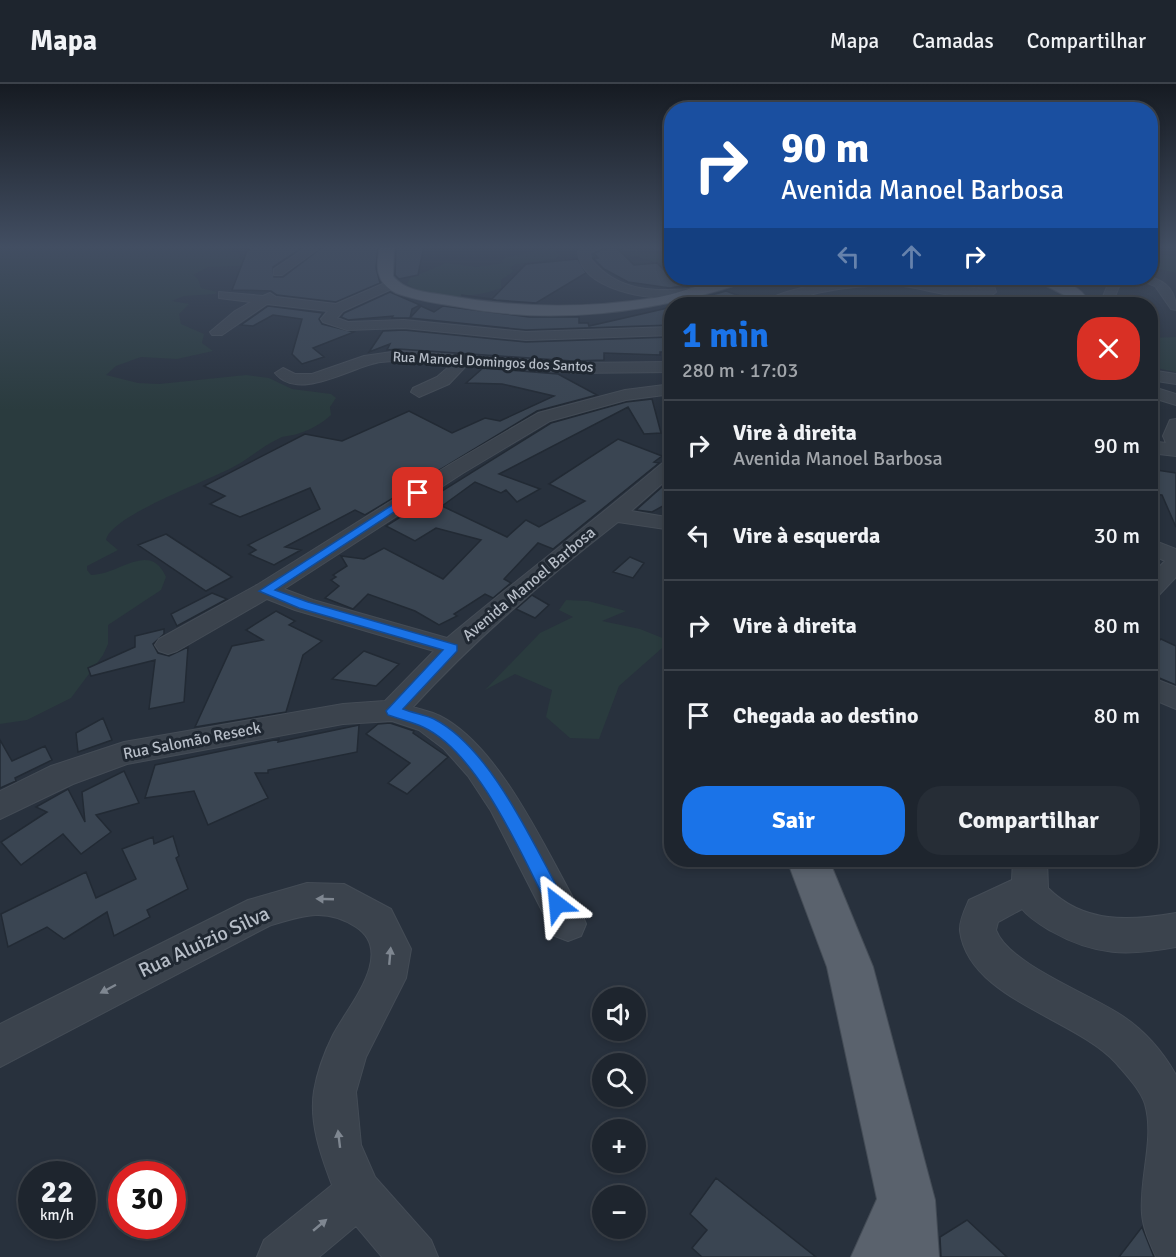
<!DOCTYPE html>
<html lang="pt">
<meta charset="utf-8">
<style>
:root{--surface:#1e252e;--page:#262d36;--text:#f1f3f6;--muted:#a1a5aa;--line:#3c424a;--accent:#1a73e8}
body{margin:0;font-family:Signika,sans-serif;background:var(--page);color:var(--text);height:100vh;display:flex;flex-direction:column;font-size:22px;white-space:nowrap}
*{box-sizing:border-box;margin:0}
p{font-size:20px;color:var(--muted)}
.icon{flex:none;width:33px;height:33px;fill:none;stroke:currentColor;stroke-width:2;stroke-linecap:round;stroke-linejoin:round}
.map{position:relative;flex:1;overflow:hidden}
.side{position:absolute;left:664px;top:213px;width:494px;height:570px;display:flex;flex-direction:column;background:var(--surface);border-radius:24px;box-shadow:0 3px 9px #0003,0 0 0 2px var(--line)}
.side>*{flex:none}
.banner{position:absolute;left:664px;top:18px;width:494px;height:183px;border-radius:24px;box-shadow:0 3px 9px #0003,0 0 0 2px var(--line);background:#1a4fa0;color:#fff;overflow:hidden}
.tools{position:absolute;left:592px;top:903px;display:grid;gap:12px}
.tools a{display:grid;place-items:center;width:54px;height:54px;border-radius:50%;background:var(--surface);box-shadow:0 3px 9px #0003,0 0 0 2px var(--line);font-size:30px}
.speed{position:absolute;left:18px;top:1077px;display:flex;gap:12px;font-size:30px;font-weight:700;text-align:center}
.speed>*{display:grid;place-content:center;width:78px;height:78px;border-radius:50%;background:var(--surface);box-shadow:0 3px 9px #0003,0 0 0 2px var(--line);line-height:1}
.speed small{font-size:15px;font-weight:400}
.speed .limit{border:9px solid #d22;background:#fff;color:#111}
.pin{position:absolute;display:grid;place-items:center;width:51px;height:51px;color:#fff;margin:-26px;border-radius:12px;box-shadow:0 3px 9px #0006}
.me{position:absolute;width:66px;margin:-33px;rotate:331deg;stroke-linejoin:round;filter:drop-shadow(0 0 4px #0008)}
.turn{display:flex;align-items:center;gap:21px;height:126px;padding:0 18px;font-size:27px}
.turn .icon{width:78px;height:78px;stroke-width:2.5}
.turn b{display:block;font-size:42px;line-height:51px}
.lanes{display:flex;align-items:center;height:57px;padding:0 18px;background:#0003;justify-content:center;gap:30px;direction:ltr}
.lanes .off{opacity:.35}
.round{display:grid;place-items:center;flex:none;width:63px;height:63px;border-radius:24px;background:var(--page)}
.head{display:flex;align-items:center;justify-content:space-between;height:102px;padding:0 18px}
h1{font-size:36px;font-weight:700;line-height:45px;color:var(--accent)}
.cta{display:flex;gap:12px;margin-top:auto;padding:12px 18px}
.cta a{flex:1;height:69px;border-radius:24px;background:var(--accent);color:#fff;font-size:24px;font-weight:700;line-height:69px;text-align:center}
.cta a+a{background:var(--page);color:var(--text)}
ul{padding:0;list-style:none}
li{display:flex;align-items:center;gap:18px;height:90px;padding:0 18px;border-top:2px solid var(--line)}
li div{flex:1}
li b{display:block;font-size:22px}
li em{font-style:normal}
header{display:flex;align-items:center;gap:36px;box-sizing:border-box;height:84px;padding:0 30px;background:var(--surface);border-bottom:2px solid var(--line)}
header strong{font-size:28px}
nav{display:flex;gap:33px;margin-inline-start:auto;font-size:21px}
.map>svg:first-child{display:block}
</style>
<header>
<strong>Mapa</strong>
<nav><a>Mapa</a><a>Camadas</a><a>Compartilhar</a></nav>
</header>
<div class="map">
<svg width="1176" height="1173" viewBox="0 0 1176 1173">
<rect width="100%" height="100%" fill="#28313d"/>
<path fill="#2a3b3e" d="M0,162H226L228,167L239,168L240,175L247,176L243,182L208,183L193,191L198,195L201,204L217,208L215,210L184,212L172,217L189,220L179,230L181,240L204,250L202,259L213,267L177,275L141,273L116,282L106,291L138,299L159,300L246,291L269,294L292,305L331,310L336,314L330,323L331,331C322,339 312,345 300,349C293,352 284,351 278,355C263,362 250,374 235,382C211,396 111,431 106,456L118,466L87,482V486L91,491C119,491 150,456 166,493L161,506L108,541V560L103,571L71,614L27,636L0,640Z
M546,164L554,165L560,171L555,175L516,180L510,184L514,187L501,196V204C477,214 429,217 407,200L410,194L446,179L477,183L503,179L501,176L505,174Z
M634,168L672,170V186L662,180L627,170Z
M1151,170L1176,172V189L1151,183Z
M1176,253V288L1151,283V254Z
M566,516L588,517L626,527L602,537L640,545L670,557L619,602L599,655L570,654L546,633L552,606L515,590L485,606L540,549L573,533L559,526Z"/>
<path fill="#3a4552" stroke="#222a34" stroke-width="1.5" d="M243,162H305L273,183L274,193H283L324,162H378L376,184L380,199L336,218L277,211L271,207L232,206L247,167L250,166Z
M396,162H424L418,191L399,195L395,191Z
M617,164L634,181L657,179L672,194H692L704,198L670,204L628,198L604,185L593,174H598L594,169L603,165Z
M578,175L586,189L536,219L496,216L461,211L492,215L526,180Z
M726,207L759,219L758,220H718L701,214Z
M390,208L420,221L412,225L410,234H392L393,232L348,236L341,233L344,229Z
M268,222L323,229L319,235L322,240L354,248L313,264L324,273L302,280L292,270L302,235L273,231L253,242L241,241Z
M421,222L434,228L443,222L529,233H579V239H588L589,242L672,223V241L526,246L410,234Z
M404,246L526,258L672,253V268H660V271L604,269V276L573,277L399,265L387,266L390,260L369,268L383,247Z
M483,284L558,290L597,311L537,327L365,431L355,426L285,463L301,466L274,481L249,470L256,466L248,461L320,425L310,404L240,433L210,420L225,412L204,402L305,350L342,357L409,327L452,349L485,334L500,337L554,312L502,300L466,299Z
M652,315L661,349L644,350L628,323L499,390L540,405L517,418L506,406L501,409L475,398L442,422L507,453L526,436L539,443L585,417L549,400L618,355L662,372L654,378L659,379L553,465L538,459L504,495L511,499L493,514L485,510L454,530L457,532L439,541L415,527L368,510L353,525L325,514L339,502L331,496L336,493L333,491L347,482L341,472L364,475L384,464L443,495L481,456L436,444L415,457L386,442L551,339L626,318Z
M1150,385L1176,389V443L1162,411L1150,410Z
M672,394V417L652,428L636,426Z
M166,450L232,493L206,507L138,461Z
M630,473L644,479L633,494L613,488Z
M212,509L227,515L177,542L171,530Z
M532,511L549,521L535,534L516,525Z
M276,527L295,537L289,541L322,557L303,571L286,628L195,643L232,562L263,556L246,546Z
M164,545V550L153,560L158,569L169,572L188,563L184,618L149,625L155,576L91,592L88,584L135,563V552Z
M1161,555L1176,562V601L1150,590V565Z
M364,567L399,580L376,602L332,595Z
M103,634L112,656L78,668L76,649Z
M390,639L414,647L413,649L448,673L407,710L388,699L410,679L366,650L378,640Z
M359,641L357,668L268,686V689H255L268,714L208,741L194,707L145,714L155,681L279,655L278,658Z
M0,656L12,677L45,662L52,676L15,694L16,697L0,704Z
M124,687L139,719L96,731L111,748L81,770L63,750L21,781L1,758L47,728L36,723L68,705L85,738L82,708Z
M173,752L179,772L176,774L188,805L147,826L150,833L114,852L107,828L64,855L47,843L8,863L1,830L86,788L96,814L136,795L122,765L153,753L154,760Z
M716,1094L816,1173H702L692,1164L707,1146L690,1130Z
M967,1136L1007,1173H941L940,1153Z
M1142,1143L1154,1173H1119Z"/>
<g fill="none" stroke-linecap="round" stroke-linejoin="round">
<defs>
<path id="minor" d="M309,162H322L282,191H274V185Z
M588,162H604L590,169L591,175C619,210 660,208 700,204L706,208C700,214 689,213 680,214C651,216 580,207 578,167Z
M647,162H667L668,163L662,166Z
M1150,193C1168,198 1176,208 1176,226L1171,225L1155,202L1135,194Z
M899,194L982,205L965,194H979L994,202L996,208C980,224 919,202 896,201C871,201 846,203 822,208C802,212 783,222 763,220C783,200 870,194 899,194Z
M1116,194H1133L1120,200L1112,220H1100L1109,198Z
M392,196L398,200L396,203L343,227L337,234L348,238L404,236L526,248L672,243V251L526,256L404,244L347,246L323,238L321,235L328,227L267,220L222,251H212L210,248L235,227L251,218L219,214V208L263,212L270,209L276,213L336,220Z
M399,267L573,279L672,278V288L573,289L467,281L449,300L419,313L411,308L413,304L437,293L452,280C429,279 405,275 381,278C354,281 299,319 275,289L283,284L295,290H312L364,272Z
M1150,286L1176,290V300L1150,296Z
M672,300V310L626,316L550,337L463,389L284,505L313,516L447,554C519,494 594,437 665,377L672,375V391L631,427L672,434V446L618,438C545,495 476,554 413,623C422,626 432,628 440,632C501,663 547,769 581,828L586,840L581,852L568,857L555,852L491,727L468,692L444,665L419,646L392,637L343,640L127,680L73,700L0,735V707L51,682L124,658L343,620L385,617L434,567L295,526L267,515L177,567L168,570L159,567L155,561L159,555L257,501L449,381L538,329L625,306Z
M1150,302L1176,310V321L1150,313Z
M1176,335V372L1150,369V357L1166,359L1163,352L1170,336Z
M1150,455L1176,465V493L1158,512L1150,514V492L1165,477L1150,470Z
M1150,593L1176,603V625L1150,614Z
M1013,776H1047L1048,804C1084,840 1130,837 1176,829V863C1128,872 1095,872 1051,847C1041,841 1030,835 1022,825L998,838L996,846C1009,881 1093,911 1124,933C1146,948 1163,968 1176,991V1173H1156C1150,1159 1143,1145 1142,1130C1139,1094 1155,1055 1145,1020C1140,1005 1126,991 1116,979C1075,934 969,915 960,847C959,837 965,825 969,816L1012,796Z
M307,799L344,800L391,825L411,865L406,894L366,973L356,1008L361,1061L375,1093L431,1156L438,1173H382L356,1142L319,1173H257L264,1156L332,1101C321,1072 309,1039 314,1007C317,989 325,967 333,951C348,922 396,869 356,843C325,823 302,832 269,842L0,983V940L248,816Z"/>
<path id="major" d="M380,162H394L393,192C405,207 426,208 444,211C513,224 584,225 654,214C686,209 720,190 752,194L749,197C654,229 554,242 454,222C435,219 415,216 396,209C375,198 376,183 380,162Z
M1031,194C1050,192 1074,197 1086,213L1085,220H1069L1070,214Z
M787,776H829L873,883L935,1116L939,1173H851L877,1115L827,883Z"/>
</defs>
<use href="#minor" stroke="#444c56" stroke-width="2"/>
<use href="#major" stroke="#444c56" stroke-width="2"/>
<path stroke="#425456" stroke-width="1.5" stroke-dasharray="2 2" stroke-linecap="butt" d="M612,163L640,167"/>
<use href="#minor" fill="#3b434d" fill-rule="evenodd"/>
<use href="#major" fill="#5a626d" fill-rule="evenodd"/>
</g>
<defs><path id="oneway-solid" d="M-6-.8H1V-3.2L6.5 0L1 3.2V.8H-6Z" transform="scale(1.5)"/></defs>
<g fill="#7f8791">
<use href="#oneway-solid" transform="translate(325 815) rotate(-178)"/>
<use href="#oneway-solid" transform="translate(390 872) rotate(-85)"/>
<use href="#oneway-solid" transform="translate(108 905) rotate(152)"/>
<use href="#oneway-solid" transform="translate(339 1055) rotate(-97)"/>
<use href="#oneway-solid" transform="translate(320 1141) rotate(-40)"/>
</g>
<linearGradient id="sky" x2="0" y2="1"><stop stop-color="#161b22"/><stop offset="0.5" stop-color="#424e62"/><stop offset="1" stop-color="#424e62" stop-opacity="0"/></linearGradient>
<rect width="1176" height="326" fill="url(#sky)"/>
<path fill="#1a73e8" stroke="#114b97" stroke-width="1.5" d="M414,407L423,409L275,506L308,518L457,561V567L403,625C413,629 425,631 434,635C491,664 533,760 563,814L566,820L563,826L557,828L550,826C522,772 479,669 423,643C412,638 399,635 388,631L386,627L443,566L299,524L259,507Z"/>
<g text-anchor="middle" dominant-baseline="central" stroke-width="6" stroke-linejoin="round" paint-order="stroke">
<g font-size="14" fill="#b7bec8" stroke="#202832">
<text transform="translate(493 278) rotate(3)">Rua Manoel Domingos dos Santos</text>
</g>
<g font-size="16" fill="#b7bec8" stroke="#202832">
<text transform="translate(529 500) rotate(-40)">Avenida Manoel Barbosa</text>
<text transform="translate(192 657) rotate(-11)">Rua Salomão Reseck</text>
</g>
<g font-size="20" fill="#b7bec8" stroke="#202832">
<text transform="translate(204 858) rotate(-25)">Rua Aluizio Silva</text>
</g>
</g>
</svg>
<div class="tools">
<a><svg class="icon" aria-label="sound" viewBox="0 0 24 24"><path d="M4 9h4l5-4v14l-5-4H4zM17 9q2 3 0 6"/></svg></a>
<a><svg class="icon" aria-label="search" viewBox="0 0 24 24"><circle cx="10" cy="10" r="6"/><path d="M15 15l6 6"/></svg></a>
<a>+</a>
<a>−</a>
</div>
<div class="speed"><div>22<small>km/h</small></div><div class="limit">30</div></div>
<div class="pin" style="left:418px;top:409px;background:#d93025"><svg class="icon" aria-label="arrive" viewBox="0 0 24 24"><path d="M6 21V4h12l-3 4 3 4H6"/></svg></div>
<svg class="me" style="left:557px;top:820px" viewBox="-20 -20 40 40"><path d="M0-17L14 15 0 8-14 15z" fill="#1a73e8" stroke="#fff" stroke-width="4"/></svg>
<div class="banner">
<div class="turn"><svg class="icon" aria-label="right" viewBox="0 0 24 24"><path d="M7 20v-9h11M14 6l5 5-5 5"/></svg><div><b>90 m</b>Avenida Manoel Barbosa</div></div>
<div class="lanes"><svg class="icon off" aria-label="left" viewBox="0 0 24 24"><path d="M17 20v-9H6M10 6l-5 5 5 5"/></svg><svg class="icon off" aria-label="ahead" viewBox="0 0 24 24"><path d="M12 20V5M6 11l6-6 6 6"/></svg><svg class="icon" aria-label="right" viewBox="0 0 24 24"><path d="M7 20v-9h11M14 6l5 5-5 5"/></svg></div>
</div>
<section class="side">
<div class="head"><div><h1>1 min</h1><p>280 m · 17:03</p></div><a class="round" style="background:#d93025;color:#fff"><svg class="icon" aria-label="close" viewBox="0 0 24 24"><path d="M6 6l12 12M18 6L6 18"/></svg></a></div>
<ul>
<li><svg class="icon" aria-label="right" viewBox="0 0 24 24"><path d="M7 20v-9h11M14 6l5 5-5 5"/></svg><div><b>Vire à direita</b><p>Avenida Manoel Barbosa</p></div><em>90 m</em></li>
<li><svg class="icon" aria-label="left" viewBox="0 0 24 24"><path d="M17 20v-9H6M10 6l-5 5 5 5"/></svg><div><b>Vire à esquerda</b></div><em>30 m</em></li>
<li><svg class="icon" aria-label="right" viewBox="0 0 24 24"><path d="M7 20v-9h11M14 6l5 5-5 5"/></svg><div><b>Vire à direita</b></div><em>80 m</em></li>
<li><svg class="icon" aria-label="arrive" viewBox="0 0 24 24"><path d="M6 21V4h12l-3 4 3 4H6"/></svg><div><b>Chegada ao destino</b></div><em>80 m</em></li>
</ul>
<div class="cta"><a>Sair</a><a>Compartilhar</a></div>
</section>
</div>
